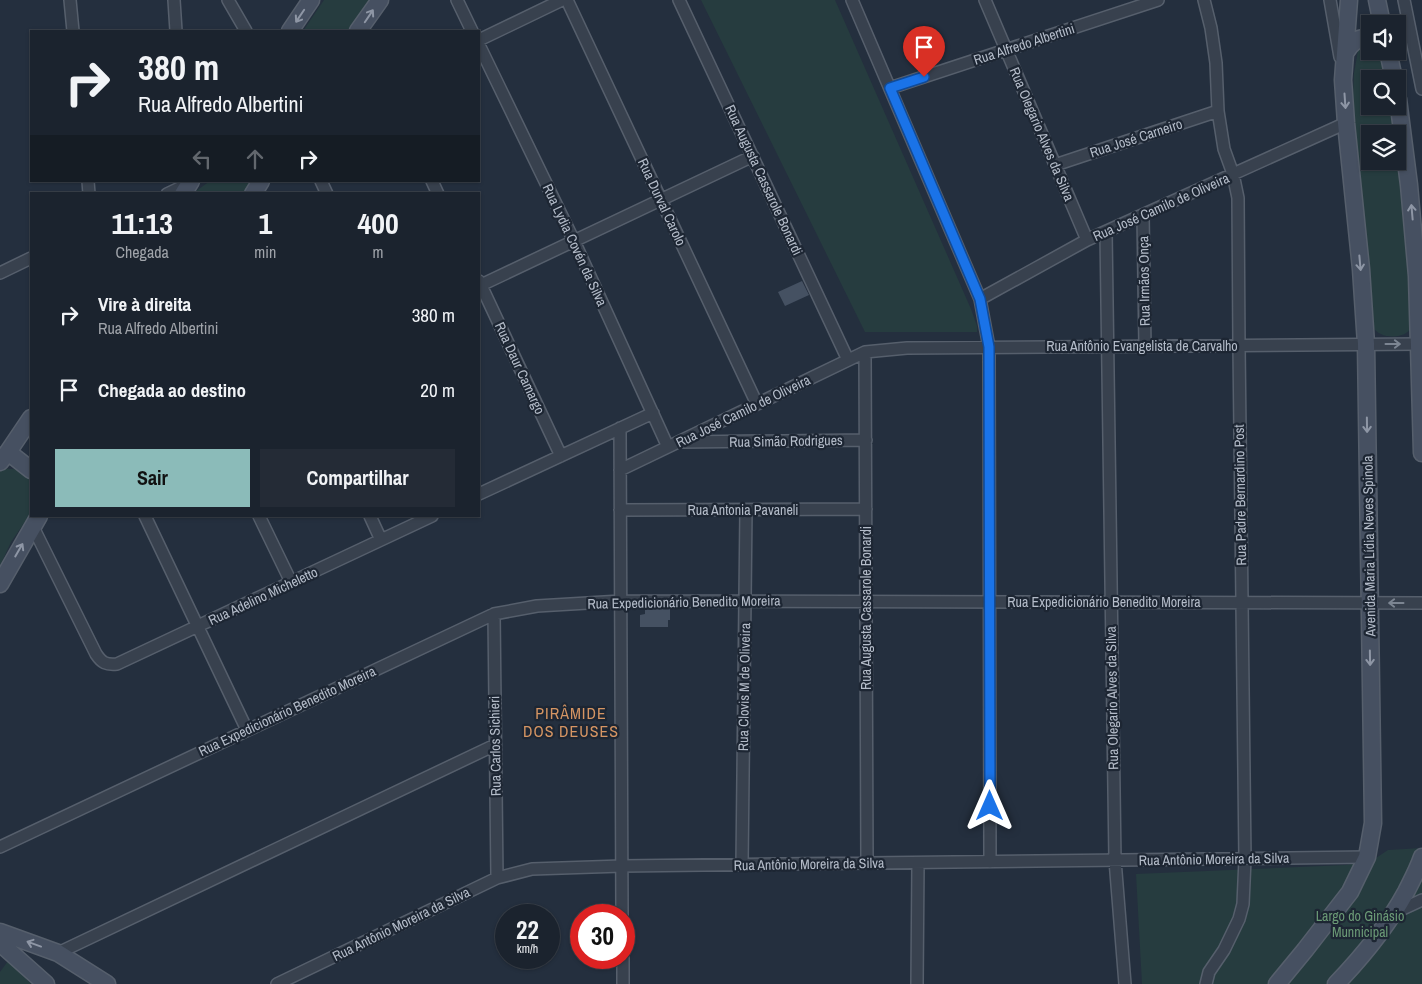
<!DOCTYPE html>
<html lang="pt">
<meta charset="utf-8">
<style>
:root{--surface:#1b232e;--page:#242b36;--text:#f1f3f6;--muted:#a0a4aa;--line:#39404a;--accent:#8bbbb9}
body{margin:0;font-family:"Archivo Narrow",sans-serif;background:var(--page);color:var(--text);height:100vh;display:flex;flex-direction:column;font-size:19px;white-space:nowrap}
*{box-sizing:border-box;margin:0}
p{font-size:16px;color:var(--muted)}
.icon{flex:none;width:28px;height:28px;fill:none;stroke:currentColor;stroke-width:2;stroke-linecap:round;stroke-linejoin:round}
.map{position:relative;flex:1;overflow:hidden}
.side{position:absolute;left:30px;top:192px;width:450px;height:325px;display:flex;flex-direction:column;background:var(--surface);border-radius:0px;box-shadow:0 1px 4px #0004,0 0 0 1px var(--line)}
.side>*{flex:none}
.guide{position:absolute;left:30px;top:30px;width:450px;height:152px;border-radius:0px;box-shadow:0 1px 4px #0004,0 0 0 1px var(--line);background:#1b232e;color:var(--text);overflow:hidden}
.tools{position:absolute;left:1361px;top:15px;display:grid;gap:10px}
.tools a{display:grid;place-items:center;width:45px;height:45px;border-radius:0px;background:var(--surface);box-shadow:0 1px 4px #0004,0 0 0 1px var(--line);font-size:25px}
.speed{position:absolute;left:495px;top:904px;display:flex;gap:10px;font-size:25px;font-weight:700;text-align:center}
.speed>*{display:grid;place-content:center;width:65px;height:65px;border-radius:50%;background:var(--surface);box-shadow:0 1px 4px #0004,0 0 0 1px var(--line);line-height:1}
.speed small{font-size:12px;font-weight:400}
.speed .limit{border:8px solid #d22;background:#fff;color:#111}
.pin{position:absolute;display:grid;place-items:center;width:42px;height:42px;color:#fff;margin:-51px -21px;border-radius:50% 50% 50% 0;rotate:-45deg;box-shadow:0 0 5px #0007}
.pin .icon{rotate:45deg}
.me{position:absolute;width:55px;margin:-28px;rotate:0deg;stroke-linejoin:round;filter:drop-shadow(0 0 4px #0008)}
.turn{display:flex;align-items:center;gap:18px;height:105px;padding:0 25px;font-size:22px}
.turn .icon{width:65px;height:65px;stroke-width:2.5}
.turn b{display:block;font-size:35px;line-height:42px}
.lanes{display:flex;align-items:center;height:48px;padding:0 25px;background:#0003;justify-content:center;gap:25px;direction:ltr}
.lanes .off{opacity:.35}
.eta{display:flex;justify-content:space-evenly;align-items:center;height:85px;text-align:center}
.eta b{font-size:30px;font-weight:800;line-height:35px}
.action{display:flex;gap:10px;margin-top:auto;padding:10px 25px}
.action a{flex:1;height:58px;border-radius:0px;background:var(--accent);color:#111;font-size:20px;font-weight:800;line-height:58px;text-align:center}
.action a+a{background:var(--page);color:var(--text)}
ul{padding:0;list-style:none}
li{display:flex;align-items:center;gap:15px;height:75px;padding:0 25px}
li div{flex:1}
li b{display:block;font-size:19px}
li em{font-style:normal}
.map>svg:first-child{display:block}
</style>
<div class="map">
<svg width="1422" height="984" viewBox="0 0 1422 984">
<rect width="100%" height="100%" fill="#242f3e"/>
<path fill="#263c3f" d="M324,0H370L349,31H303Z
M701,0H835L971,309L977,326V332H865Z
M1365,46H1370V51H1379L1380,53L1385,79H1370V106H1390L1394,134H1370V161H1398V152L1406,221L1411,328C1404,340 1379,339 1373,327L1352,116L1354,73L1358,51Z
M210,181H254L246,194H192Z
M5,469C15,468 24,471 31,478V513L11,542L0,566V471Z
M1422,848V984H1142L1136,874L1346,865L1373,860L1388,850Z
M8,961L31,984H0V972Z"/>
<path fill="#455162" d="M802,281L809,295L785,306L778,292Z
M645,609H670V620H668V627H640V615L645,614Z"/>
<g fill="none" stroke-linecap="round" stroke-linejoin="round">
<defs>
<path id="street" d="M70,0L73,31
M174,0L176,31
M228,0L246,31
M457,0L472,31
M567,0L757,404
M679,0L848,360
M852,0L980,299L989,347L990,862
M985,0L1087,240
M1204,0L1211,28L1216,63L1218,111L1224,149L1233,174L1238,198L1239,346L1245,859L1243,904L1239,919L1224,950L1209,972L1206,984
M1330,0L1340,57
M1404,0L1422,89
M479,40L562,0
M479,45L574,241L668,447
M890,88L1158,0
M1055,165L1218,111
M88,181L89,194
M321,181L327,194
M432,181L438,194
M167,194L190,183
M1143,215L1145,346
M1106,232L1115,860L1125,984
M0,273L31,258
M479,281L561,456
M479,286L753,156
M980,299L1087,240L1346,123
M865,352L867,863
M620,428L622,915
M682,442L866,440
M620,470L865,352L907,348L1419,344
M479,494L653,413
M620,510L866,509
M145,516L247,730
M259,516L291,582
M370,516L381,540
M33,527L96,654C102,663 106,665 117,664L432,516
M494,614L497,878
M0,847L494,614L537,606L621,601L1422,603
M742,865L746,510
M1394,913L1422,900
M58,953L495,745
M623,958V984
M277,984L497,878L532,869L622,866L1367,857
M917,984L918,863"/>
<path id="secondary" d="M1377,0L1382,24
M290,31L311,0
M358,31L380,0
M1388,51L1394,79
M1346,52C1351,42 1359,37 1370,38
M1398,99L1409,185L1417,276L1422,453
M183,194L191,181
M253,194L261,181
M8,452L31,470
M0,462L8,452L31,418
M0,584L39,516
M0,932L58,953L107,984
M0,943L46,984
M1277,984L1305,950L1350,892L1367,857L1373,823L1366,344L1361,269L1346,123L1343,80L1349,0
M1336,984C1364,955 1387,927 1406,892C1412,880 1418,869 1422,857"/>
</defs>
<use href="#street" stroke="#565f6c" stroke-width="14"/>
<use href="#secondary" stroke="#565f6c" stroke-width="19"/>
<use href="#street" stroke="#38414e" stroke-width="11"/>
<use href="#secondary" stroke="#465061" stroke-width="16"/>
</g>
<defs><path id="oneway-shaft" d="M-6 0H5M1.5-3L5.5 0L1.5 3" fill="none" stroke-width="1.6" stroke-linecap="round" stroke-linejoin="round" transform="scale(1.25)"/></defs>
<g stroke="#8e96a5">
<use href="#oneway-shaft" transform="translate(300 16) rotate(124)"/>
<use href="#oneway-shaft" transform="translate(369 16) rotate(-56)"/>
<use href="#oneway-shaft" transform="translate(1345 101) rotate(86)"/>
<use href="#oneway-shaft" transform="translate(1412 212) rotate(-95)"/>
<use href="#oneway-shaft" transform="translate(1360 263) rotate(85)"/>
<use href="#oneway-shaft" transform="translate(1367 425) rotate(89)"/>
<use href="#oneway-shaft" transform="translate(19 550) rotate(-60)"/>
<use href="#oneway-shaft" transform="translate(1370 658) rotate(89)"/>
<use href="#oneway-shaft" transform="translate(34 944) rotate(-160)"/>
</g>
<g stroke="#7c8592">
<use href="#oneway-shaft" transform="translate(1393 344)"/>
<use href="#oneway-shaft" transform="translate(1396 603) rotate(180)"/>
</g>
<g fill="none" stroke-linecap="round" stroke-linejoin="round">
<defs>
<path id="route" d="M924,77L890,88L980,299L989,347L990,806"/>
</defs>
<use href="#route" stroke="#114b97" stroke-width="12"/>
<use href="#route" stroke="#1a73e8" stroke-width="9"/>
</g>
<g text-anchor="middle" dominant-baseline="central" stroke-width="4.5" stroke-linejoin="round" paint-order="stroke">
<g font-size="14" fill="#b4bcc9" stroke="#1d2633">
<text transform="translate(1024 44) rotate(-18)">Rua Alfredo Albertini</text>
<text transform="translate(1042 134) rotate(67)">Rua Olegario Alves da Silva</text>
<text transform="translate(1136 138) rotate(-18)">Rua José Carneiro</text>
<text transform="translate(764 180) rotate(65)">Rua Augusta Cassarole Bonardi</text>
<text transform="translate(662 202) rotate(65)">Rua Durval Carolo</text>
<text transform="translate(1161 207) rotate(-24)">Rua José Camilo de Oliveira</text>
<text transform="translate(575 245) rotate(65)">Rua Lydia Covén da Silva</text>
<text transform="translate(1144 281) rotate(-91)">Rua Irmãos Onça</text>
<text x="1142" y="346">Rua Antônio Evangelista de Carvalho</text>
<text transform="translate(520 368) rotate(65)">Rua Daur Camargo</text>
<text transform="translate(743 411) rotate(-26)">Rua José Camilo de Oliveira</text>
<text transform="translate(786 441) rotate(-1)">Rua Simão Rodrigues</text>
<text transform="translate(1240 495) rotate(-91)">Rua Padre Bernardino Post</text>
<text x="743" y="510">Rua Antonia Pavaneli</text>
<text transform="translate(1369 546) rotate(-91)">Avenida Maria Lídia Neves Spinola</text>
<text transform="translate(263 596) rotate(-25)">Rua Adelino Micheletto</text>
<text transform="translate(684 602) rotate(-1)">Rua Expedicionário Benedito Moreira</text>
<text x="1104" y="602">Rua Expedicionário Benedito Moreira</text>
<text transform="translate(866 608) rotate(-90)">Rua Augusta Cassarole Bonardi</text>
<text transform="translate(744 687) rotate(-89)">Rua Clovis M de Oliveira</text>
<text transform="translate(1112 698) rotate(-91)">Rua Olegario Alves da Silva</text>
<text transform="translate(287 711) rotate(-25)">Rua Expedicionário Benedito Moreira</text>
<text transform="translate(495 746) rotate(-91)">Rua Carlos Sichieri</text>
<text transform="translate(1214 859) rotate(-1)">Rua Antônio Moreira da Silva</text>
<text transform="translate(809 864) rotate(-1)">Rua Antônio Moreira da Silva</text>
<text transform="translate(401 924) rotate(-26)">Rua Antônio Moreira da Silva</text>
</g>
<g font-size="14" fill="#6b9a76" stroke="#1d2633">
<text x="1360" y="916">Largo do Ginásio<tspan x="1360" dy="16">Munnicipal</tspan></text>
</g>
<g font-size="16" letter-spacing="1" fill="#d59563" stroke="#1d2633">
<text x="571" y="713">PIRÂMIDE<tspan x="571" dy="18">DOS DEUSES</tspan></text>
</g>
</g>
</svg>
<div class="tools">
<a><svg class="icon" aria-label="sound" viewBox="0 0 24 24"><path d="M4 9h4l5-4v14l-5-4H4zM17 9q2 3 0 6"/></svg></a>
<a><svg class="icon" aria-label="search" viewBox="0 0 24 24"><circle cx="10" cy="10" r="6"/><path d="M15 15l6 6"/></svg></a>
<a><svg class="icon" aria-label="layers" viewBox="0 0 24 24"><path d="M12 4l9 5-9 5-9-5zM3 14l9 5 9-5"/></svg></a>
</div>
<div class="speed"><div>22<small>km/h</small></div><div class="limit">30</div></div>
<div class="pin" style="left:924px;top:77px;background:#d93025"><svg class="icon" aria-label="arrive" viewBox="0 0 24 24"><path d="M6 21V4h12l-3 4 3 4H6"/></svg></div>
<svg class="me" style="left:990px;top:806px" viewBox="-20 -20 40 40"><path d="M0-17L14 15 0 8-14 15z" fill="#1a73e8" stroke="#fff" stroke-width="4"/></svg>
<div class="guide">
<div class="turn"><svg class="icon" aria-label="right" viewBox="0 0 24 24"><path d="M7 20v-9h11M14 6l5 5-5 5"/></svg><div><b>380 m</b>Rua Alfredo Albertini</div></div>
<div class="lanes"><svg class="icon off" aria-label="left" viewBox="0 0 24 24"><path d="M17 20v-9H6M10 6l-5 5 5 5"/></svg><svg class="icon off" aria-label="ahead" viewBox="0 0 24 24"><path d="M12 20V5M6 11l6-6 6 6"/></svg><svg class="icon" aria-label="right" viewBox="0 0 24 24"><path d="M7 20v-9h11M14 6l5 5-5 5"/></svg></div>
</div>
<section class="side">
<div class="eta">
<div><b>11:13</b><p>Chegada</p></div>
<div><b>1</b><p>min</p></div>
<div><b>400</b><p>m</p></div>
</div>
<ul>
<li><svg class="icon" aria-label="right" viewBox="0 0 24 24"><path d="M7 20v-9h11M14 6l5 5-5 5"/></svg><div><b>Vire à direita</b><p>Rua Alfredo Albertini</p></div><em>380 m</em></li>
<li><svg class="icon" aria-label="arrive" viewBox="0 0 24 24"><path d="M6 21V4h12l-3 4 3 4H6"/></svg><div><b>Chegada ao destino</b></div><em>20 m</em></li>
</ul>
<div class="action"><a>Sair</a><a>Compartilhar</a></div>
</section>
</div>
